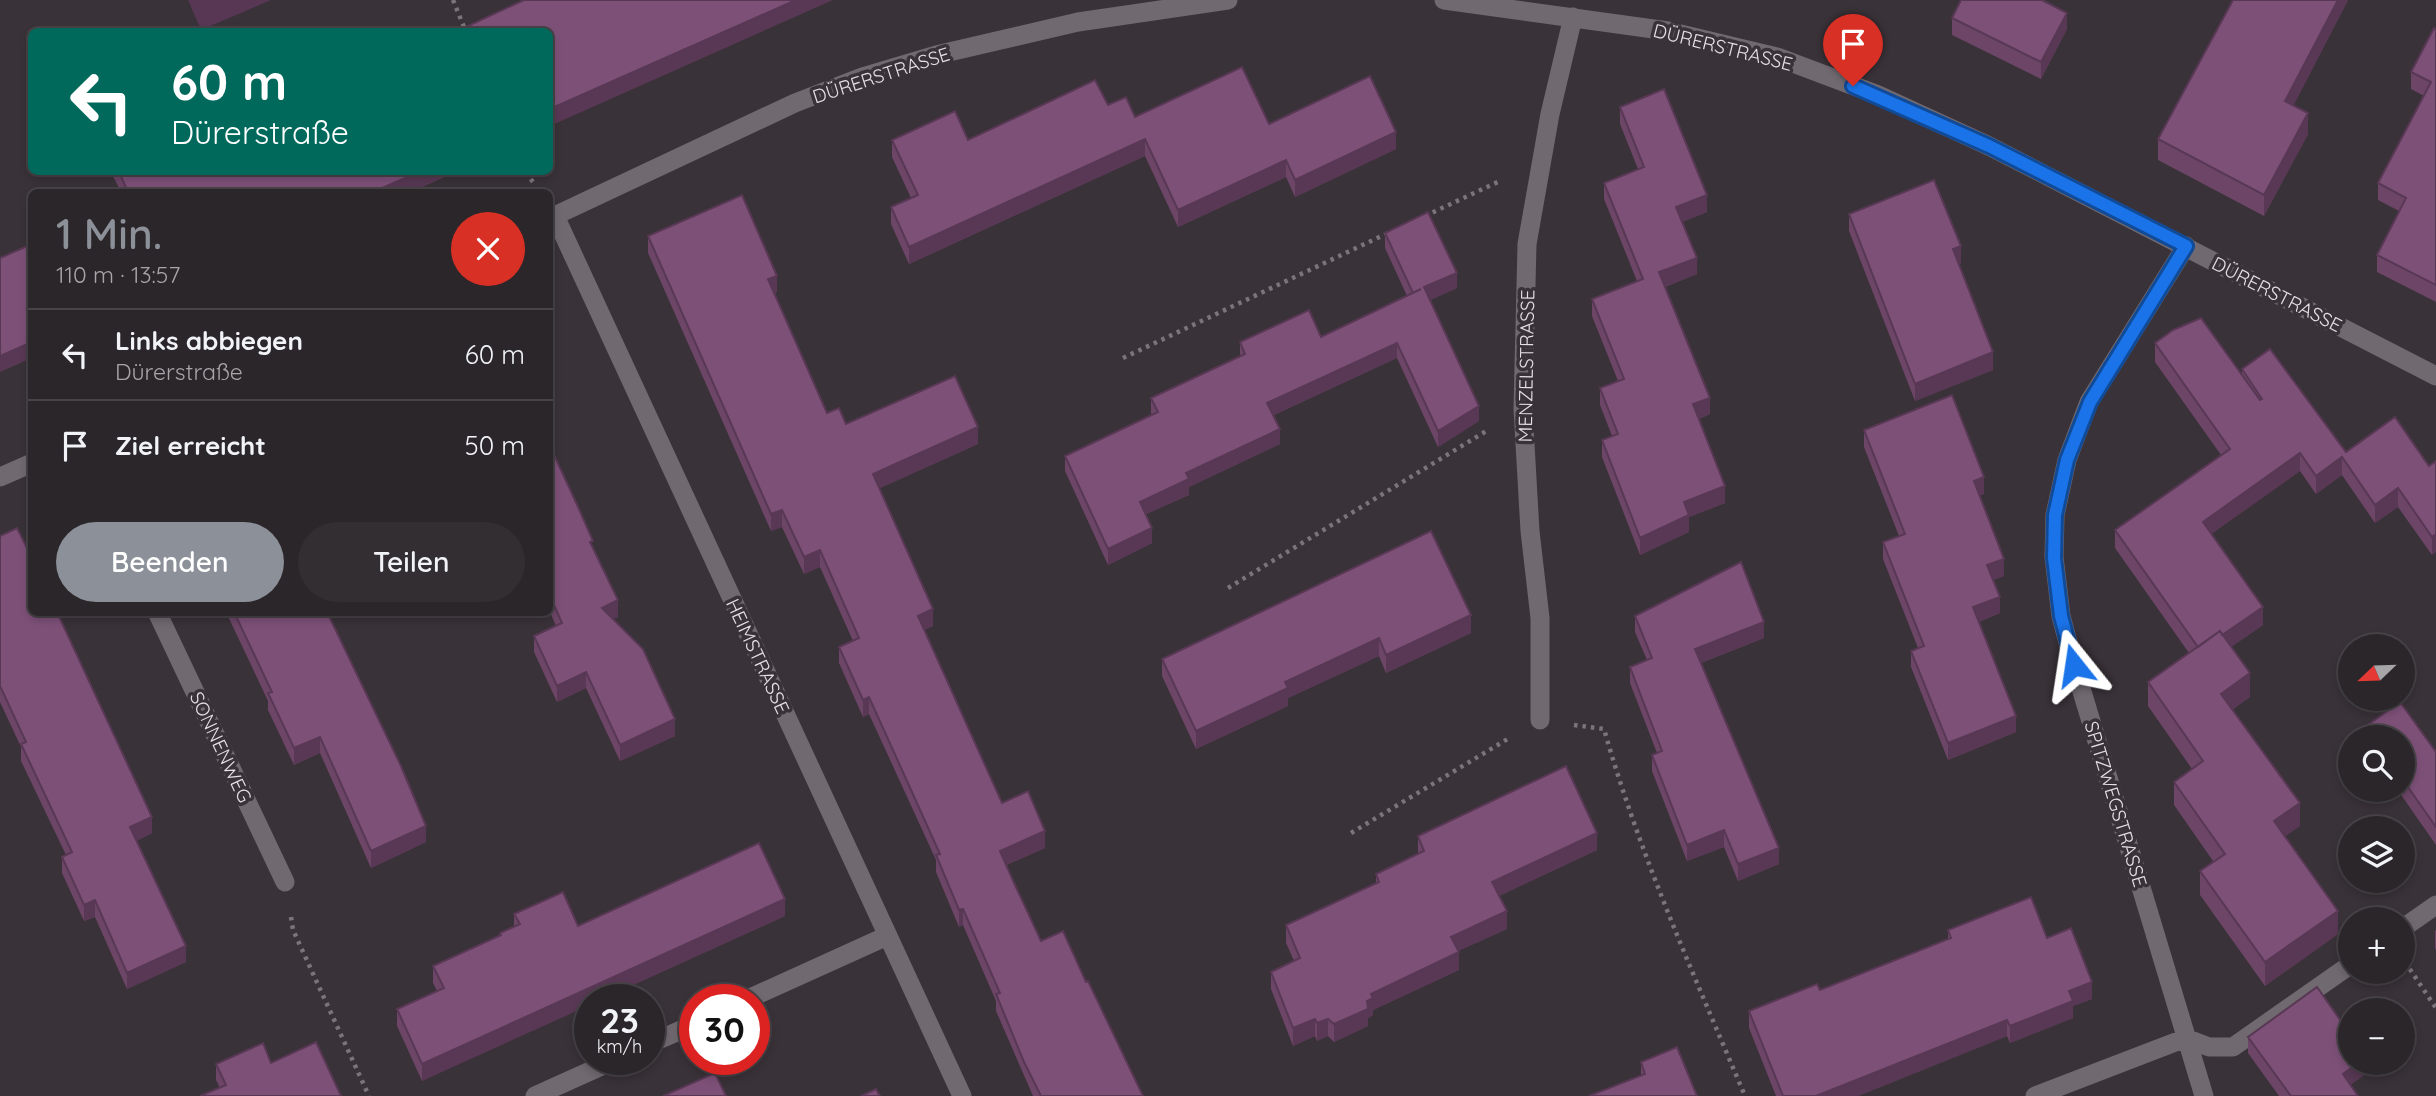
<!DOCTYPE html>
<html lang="de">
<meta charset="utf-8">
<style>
:root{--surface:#2b262a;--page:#332e32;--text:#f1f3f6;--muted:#a6a5a8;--line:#474347;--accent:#8c9099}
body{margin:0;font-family:Quicksand,sans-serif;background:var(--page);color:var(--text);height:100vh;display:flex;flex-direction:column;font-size:26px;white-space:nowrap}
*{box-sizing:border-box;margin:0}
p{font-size:23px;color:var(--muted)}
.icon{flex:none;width:38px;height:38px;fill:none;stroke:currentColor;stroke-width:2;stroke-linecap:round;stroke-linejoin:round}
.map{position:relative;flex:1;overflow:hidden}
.drawer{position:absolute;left:28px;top:189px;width:525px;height:427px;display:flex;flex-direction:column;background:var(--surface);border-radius:10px;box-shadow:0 4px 10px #0003,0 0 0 2px var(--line)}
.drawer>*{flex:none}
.banner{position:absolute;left:28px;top:28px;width:525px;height:147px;border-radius:10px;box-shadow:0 4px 10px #0003,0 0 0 2px var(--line);background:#00695c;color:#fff;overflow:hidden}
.needle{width:46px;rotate:247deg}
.tools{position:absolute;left:2338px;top:634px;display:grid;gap:14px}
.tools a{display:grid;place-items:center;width:77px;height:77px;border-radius:50%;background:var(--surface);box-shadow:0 4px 10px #0003,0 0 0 2px var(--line);font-size:35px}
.speed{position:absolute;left:574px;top:984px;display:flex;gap:14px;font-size:35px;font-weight:700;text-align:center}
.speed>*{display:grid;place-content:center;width:91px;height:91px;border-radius:50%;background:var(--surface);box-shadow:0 4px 10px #0003,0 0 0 2px var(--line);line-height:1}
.speed small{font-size:18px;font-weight:400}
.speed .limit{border:10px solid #d22;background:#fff;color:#111}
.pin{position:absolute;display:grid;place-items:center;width:60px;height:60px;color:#fff;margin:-72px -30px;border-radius:50% 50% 50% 0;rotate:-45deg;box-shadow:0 0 7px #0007}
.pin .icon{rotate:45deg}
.me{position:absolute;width:77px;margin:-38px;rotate:345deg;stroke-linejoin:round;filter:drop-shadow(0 0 5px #0008)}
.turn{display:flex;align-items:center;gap:24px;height:147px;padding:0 28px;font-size:32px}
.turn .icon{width:91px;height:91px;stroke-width:2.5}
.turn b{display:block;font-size:49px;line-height:60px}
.round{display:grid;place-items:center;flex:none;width:74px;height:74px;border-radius:37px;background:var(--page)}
.overview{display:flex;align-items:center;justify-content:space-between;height:119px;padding:0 28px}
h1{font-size:42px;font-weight:600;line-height:52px;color:var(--accent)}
.button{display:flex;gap:14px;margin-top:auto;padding:14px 28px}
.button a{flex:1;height:80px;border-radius:42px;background:var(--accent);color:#fff;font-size:28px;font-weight:600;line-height:80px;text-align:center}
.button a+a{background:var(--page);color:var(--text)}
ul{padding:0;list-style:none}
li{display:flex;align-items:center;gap:21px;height:91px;padding:0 28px;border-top:2px solid var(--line)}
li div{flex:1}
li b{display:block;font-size:26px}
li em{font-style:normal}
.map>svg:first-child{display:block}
</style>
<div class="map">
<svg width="2436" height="1096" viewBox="0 0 2436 1096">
<rect width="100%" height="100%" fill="#393238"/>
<path fill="#583755" d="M188,0H271L201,30Z"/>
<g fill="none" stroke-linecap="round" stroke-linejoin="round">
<path stroke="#7b757a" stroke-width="4.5" stroke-dasharray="3.5 5" stroke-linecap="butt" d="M453,0L466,32
M526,172L535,185
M1425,216L1502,180
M1123,358L1388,233
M1228,588L1488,430
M1574,725L1604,729C1640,856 1694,975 1745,1096
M1351,833L1511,737
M291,917L293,930L369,1096
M2405,962L2436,1008"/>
<path stroke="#70696f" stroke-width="19" d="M1444,0L1668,31L1777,57L1878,95L1989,146L2436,376
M555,216L962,1096
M550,218L795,103L862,77L936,55L1078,22L1228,0
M2186,246L2089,402L2067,460L2055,515L2054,557L2061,616L2074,665L2204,1096
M0,477L32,463
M157,612L285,882
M1540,720V618L1530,531L1523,409L1527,244L1550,114L1573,17
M2403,928L2436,905
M748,999L887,936
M649,1044L695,1024
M535,1096L617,1059
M2035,1096L2186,1038L2209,1047H2233L2350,965"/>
</g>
<path fill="#6c4567" d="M2348,0L2293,106L2308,134L2264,216L2158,160V139Z
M1952,18L2067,29L2041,79L1952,35Z
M2436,30V302L2377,272V255L2399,211L2378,200V183L2424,96L2411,89V72Z
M1108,105L1135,117L1269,124L1396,149L1295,197L1286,177L1178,227L1145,156L909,264L891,224V207L911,198L892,157V140H968Z
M1620,107L1707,212L1682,222L1697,274L1665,287L1710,414L1699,419L1725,503L1689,517V532L1640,555L1602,457V440L1612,436L1600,405V388L1618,381L1592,316V299L1637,281L1604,199V183L1638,169L1620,124Z
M111,172H456L410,192H121Z
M1849,214L1961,263L1958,264L1993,370L1915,401L1849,231Z
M1385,233L1457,288L1430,300L1479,421L1438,447L1397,358L1274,415L1280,444L1189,487V495L1146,514L1152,543L1108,565L1065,471V456L1152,415L1151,413V398L1240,356V342L1321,337L1407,296L1385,248Z
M648,236L777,292L774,294L827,413L846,424L978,444L880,488L933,626L924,630L1002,803L1045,848L1006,865L1015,885L1041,941L1086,982L1143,1096H1033L996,1011V1001L963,925L959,927L936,872V860L869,714L863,717L839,663V647L853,641L820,567L804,574L782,527L771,531L648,253Z
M2155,343L2242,375V369L2346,452L2429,466L2436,461L2432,555L2398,507L2375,523L2342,475L2316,494L2300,471L2211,534L2263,625L2231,647L2250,697L2233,709L2300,826L2285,836L2338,934L2265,986L2200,895V871L2213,861L2174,805V782L2192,769L2148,706V682L2189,653L2115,548V530L2221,455L2155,362Z
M1864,430L1984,494L1980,495L2004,576L1993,580L2000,613L1979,622L2016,732L1948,760L1911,667V651L1918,648L1883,559V542L1899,536L1864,447Z
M550,446L593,549L618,617L613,619L675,736L620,761L586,688L557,702L534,652V636L556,626L550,612Z
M1431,531L1471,633L1386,673L1379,656L1288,698V706L1196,749L1162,676V659Z
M0,536L152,833L136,841L186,962L127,989L95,917L84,921L62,873V857L66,855L21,761V747L0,702Z
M226,612H341V614L330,619L426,842L371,868L320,753L294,765L268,710V701Z
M1635,616L1764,638L1701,663L1779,864L1738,881L1724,847L1687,861L1652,771V755L1657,753L1630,683V667L1647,660L1635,632Z
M2400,702L2436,752V845L2397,789H2403V737H2365V727Z
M1418,836L1597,850L1499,896L1507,929L1458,951L1459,970L1373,1010V1015L1368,1018V1026L1334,1042L1328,1036L1317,1041L1315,1036L1293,1046L1271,989V972L1294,961L1286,943V925L1376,883V874L1418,854Z
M514,914L578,926L785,916L602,999H590L422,1081L397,1026V1009L437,991L433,983V966L500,936V933L514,927Z
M1948,930L2047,938L2092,999L2073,1006V1018L2010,1043L2007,1036L1858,1096H1776L1749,1028V1011L1820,990L1948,939Z
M2436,930V950L2435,948V931Z
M2248,1037L2367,1062V1073L2350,1085L2358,1096H2279L2248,1053Z
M1641,1062L1697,1096L1641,1075Z
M271,1063L220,1088L216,1080V1064Z"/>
<path fill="#583854" d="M796,0H833L550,126V109Z
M2338,0H2348L2285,122V101Z
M2067,13V29L2041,79V62Z
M2308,113V134L2264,216V195Z
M1396,132V149L1295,197V180Z
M1145,139V156L909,264V247Z
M1286,160V177L1178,227V210Z
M419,172H456L410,192H373Z
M1707,195V212L1676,224V207Z
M1961,246V263L1953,267V249Z
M1697,258V274L1659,289V272Z
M1457,273V288L1424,303V287Z
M777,276V292L768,296V279Z
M32,342V358L0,372V356Z
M1397,343V358L1267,418V403Z
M1993,352V370L1915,401V384Z
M1710,398V414L1693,421V404Z
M1479,406V421L1438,447V431Z
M978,427V444L873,491V474Z
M1280,429V444L1189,487V495L1140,517V502L1186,473Z
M2300,453V471L2203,540V522Z
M2342,457V475L2316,494V476Z
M1984,477V494L1974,498V481Z
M1725,486V503L1689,517V532L1640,555V538L1684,502Z
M2398,488V507L2375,523V505Z
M782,510V527L771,531V514Z
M1152,528V543L1108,565V549Z
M2436,534V552L2432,555V537Z
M820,550V567L804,574V557Z
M2004,559V576L1987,582V565Z
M2000,597V613L1973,624V607Z
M618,600V617L602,624V608Z
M2263,607V625L2200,668V650Z
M933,609V626L918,633V616Z
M324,612H341V614L324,622Z
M1471,615V633L1386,673V655Z
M1764,622V638L1695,665V649Z
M1379,638V656L1288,698V706L1196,749V731L1285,682Z
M586,672V688L557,702V686Z
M2250,673V697L2221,717V694Z
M869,697V714L863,717V700Z
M2016,716V732L1948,760V743Z
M675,719V736L620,761V745Z
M320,737V753L294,765V748Z
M2300,803V826L2274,844V821Z
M152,817V833L130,844V827Z
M426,826V842L371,868V851Z
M1724,830V847L1687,861V845Z
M1045,831V848L1000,868V851Z
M1597,833V850L1492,899V882Z
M1779,848V864L1738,881V864Z
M785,899V916L602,999H590V1005L422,1081V1064Z
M95,900V917L84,921V905Z
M963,909V925L959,927V910Z
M1507,911V929L1451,954V937Z
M2338,911V934L2265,986V962Z
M186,946V962L127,989V973Z
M1459,952V970L1373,1010V1015L1368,1018V1026L1334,1042V1024L1367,1001L1371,994Z
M2092,982V999L2073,1006V1018L2010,1043V1026L2069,991Z
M1315,1019V1036L1293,1046V1028Z
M1328,1019V1036L1317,1041V1023Z
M2007,1020V1036L1858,1096H1816Z
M2359,1062H2367V1073L2343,1090V1074Z"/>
<path fill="#7d5078" stroke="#583854" stroke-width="2" d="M524,0H796L550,109V32H455Z
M1961,0H2042L2067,13L2041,62L1952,18Z
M2233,0H2338L2285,101L2308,113L2264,195L2158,139Z
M2434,28L2436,30V285L2377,255L2406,198L2378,183L2431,82L2411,72Z
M1242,67L1269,124L1370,76L1396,132L1295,180L1286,160L1178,210L1145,139L909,247L891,207L918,195L892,140L955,111L968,140L1095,80L1108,105L1126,97L1135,117Z
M1664,89L1707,195L1676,207L1697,258L1659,272L1710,398L1693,404L1725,486L1684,502L1689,515L1640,538L1602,440L1618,434L1600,388L1624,379L1592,299L1643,279L1604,183L1644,167L1620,107Z
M119,172H419L373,192H128Z
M1934,180L1961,246L1953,249L1993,352L1915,384L1849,214Z
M742,195L777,276L768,279L827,413L839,408L846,424L955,376L978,427L873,474L933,609L918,616L1002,803L1028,791L1045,831L1000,851L1015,885L1041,941L1063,931L1086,982L1088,981L1143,1096H1041L1024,1062L996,994L1000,993L963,909L959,910L936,855L940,854L869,697L863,700L839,647L859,638L820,550L804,557L782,510L771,514L648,236Z
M1428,212L1457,273L1424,287L1479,406L1438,431L1397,343L1267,403L1280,429L1186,473L1189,479L1140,502L1152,528L1108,549L1065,456L1158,412L1151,398L1245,354L1240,342L1309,310L1321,337L1421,289L1413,293L1385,233Z
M32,244V342L0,356V258Z
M2201,318L2260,400L2262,399L2242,369L2270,349L2346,452L2395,417L2429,466L2436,461V534L2432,537L2398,488L2375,505L2342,457L2316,476L2300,453L2203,522L2263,607L2222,635L2220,631L2198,647L2115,530L2230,449L2155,343L2173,330Z
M1952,395L1984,477L1974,481L2004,559L1987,565L2000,597L1973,607L2016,716L1948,743L1911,651L1924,646L1883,542L1905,534L1864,430Z
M550,446L579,509L593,541L590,542L618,600L602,608L643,649L675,719L620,745L586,672L557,686L534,636L562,623L550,596Z
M17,528L32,558V612H57L152,817L130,827L186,946L127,973L95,900L84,905L62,857L72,852L21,744L26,742L0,686V536Z
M1431,531L1471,615L1386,655L1379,638L1285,682L1288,688L1196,731L1162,659Z
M1741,562L1764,622L1695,649L1779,848L1738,864L1724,830L1687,845L1652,755L1662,751L1630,667L1652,658L1635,616Z
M234,612H327L401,766L426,826L371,851L320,737L294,748L268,693L272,692Z
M2220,631L2250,673L2221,694L2300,803L2274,821L2338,911L2265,962L2200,871L2225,854L2174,782L2203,761L2148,682Z
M2400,702L2436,752V827L2403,780V737H2372L2365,727Z
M1566,766L1597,833L1492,882L1507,911L1451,937L1459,952L1371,994L1373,998L1367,1001L1368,1009L1334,1024L1328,1019L1317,1023L1315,1019L1293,1028L1271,972L1300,958L1286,925L1379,882L1376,874L1424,851L1418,836Z
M759,843L785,899L422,1064L397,1009L444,988L433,966L501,935L500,933L520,924L514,914L563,892L578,926Z
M2031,897L2047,938L2071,928L2092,982L2069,991L2073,1001L2010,1026L2007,1020L1816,1096H1783L1749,1011L1817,984L1820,990L1951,938L1948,930Z
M2317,987L2350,1034V1062H2359L2343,1074L2358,1096H2291L2248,1037Z
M316,1042L341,1096H200L226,1085L216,1064L263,1043L271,1063Z
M1677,1047L1697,1096H1589L1645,1074L1641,1062Z
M715,1073L726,1096H663Z
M876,1089L880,1096H861Z"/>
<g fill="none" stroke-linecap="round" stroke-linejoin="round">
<defs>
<path id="route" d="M1853,86L1989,146L2186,246L2090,402L2067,460L2055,515L2054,558L2061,616L2074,665"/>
</defs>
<use href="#route" stroke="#114b97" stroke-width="18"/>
<use href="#route" stroke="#1a73e8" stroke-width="12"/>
</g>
<g text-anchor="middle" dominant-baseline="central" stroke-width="7" stroke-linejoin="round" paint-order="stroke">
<g font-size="19" fill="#e5e0e4" stroke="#393238">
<text transform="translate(1723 47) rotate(14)">DÜRERSTRASSE</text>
<text transform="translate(881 75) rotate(-18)">DÜRERSTRASSE</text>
<text transform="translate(2277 294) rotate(27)">DÜRERSTRASSE</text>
<text transform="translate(1526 366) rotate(-89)">MENZELSTRASSE</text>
<text transform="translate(758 656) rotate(65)">HEIMSTRASSE</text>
<text transform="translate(221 747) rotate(65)">SONNENWEG</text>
<text transform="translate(2116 804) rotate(73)">SPITZWEGSTRASSE</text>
</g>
</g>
</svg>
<div class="tools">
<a><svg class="needle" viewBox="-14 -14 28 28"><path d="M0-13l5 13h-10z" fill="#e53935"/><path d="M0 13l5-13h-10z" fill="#a6a5a8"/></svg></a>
<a><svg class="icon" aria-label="search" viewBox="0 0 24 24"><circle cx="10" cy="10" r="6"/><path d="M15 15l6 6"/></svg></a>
<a><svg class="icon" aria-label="layers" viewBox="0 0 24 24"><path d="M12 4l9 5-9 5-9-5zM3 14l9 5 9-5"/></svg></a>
<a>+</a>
<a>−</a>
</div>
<div class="speed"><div>23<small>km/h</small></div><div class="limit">30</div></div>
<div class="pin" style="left:1853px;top:86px;background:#d93025"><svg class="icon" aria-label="arrive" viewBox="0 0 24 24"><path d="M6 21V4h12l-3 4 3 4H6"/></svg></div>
<svg class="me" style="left:2074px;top:665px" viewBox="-20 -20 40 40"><path d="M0-17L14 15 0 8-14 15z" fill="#1a73e8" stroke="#fff" stroke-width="4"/></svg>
<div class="banner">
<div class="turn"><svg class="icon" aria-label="left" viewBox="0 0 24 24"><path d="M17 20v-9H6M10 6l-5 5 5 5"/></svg><div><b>60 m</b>Dürerstraße</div></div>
</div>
<section class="drawer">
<div class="overview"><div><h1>1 Min.</h1><p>110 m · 13:57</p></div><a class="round" style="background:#d93025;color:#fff"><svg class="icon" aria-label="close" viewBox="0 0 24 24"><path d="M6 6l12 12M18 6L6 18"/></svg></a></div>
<ul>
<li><svg class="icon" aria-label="left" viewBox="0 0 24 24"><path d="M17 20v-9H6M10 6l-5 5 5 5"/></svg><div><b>Links abbiegen</b><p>Dürerstraße</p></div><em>60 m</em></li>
<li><svg class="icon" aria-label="arrive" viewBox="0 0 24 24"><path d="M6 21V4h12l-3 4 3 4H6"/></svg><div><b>Ziel erreicht</b></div><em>50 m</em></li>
</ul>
<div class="button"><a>Beenden</a><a>Teilen</a></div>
</section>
</div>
